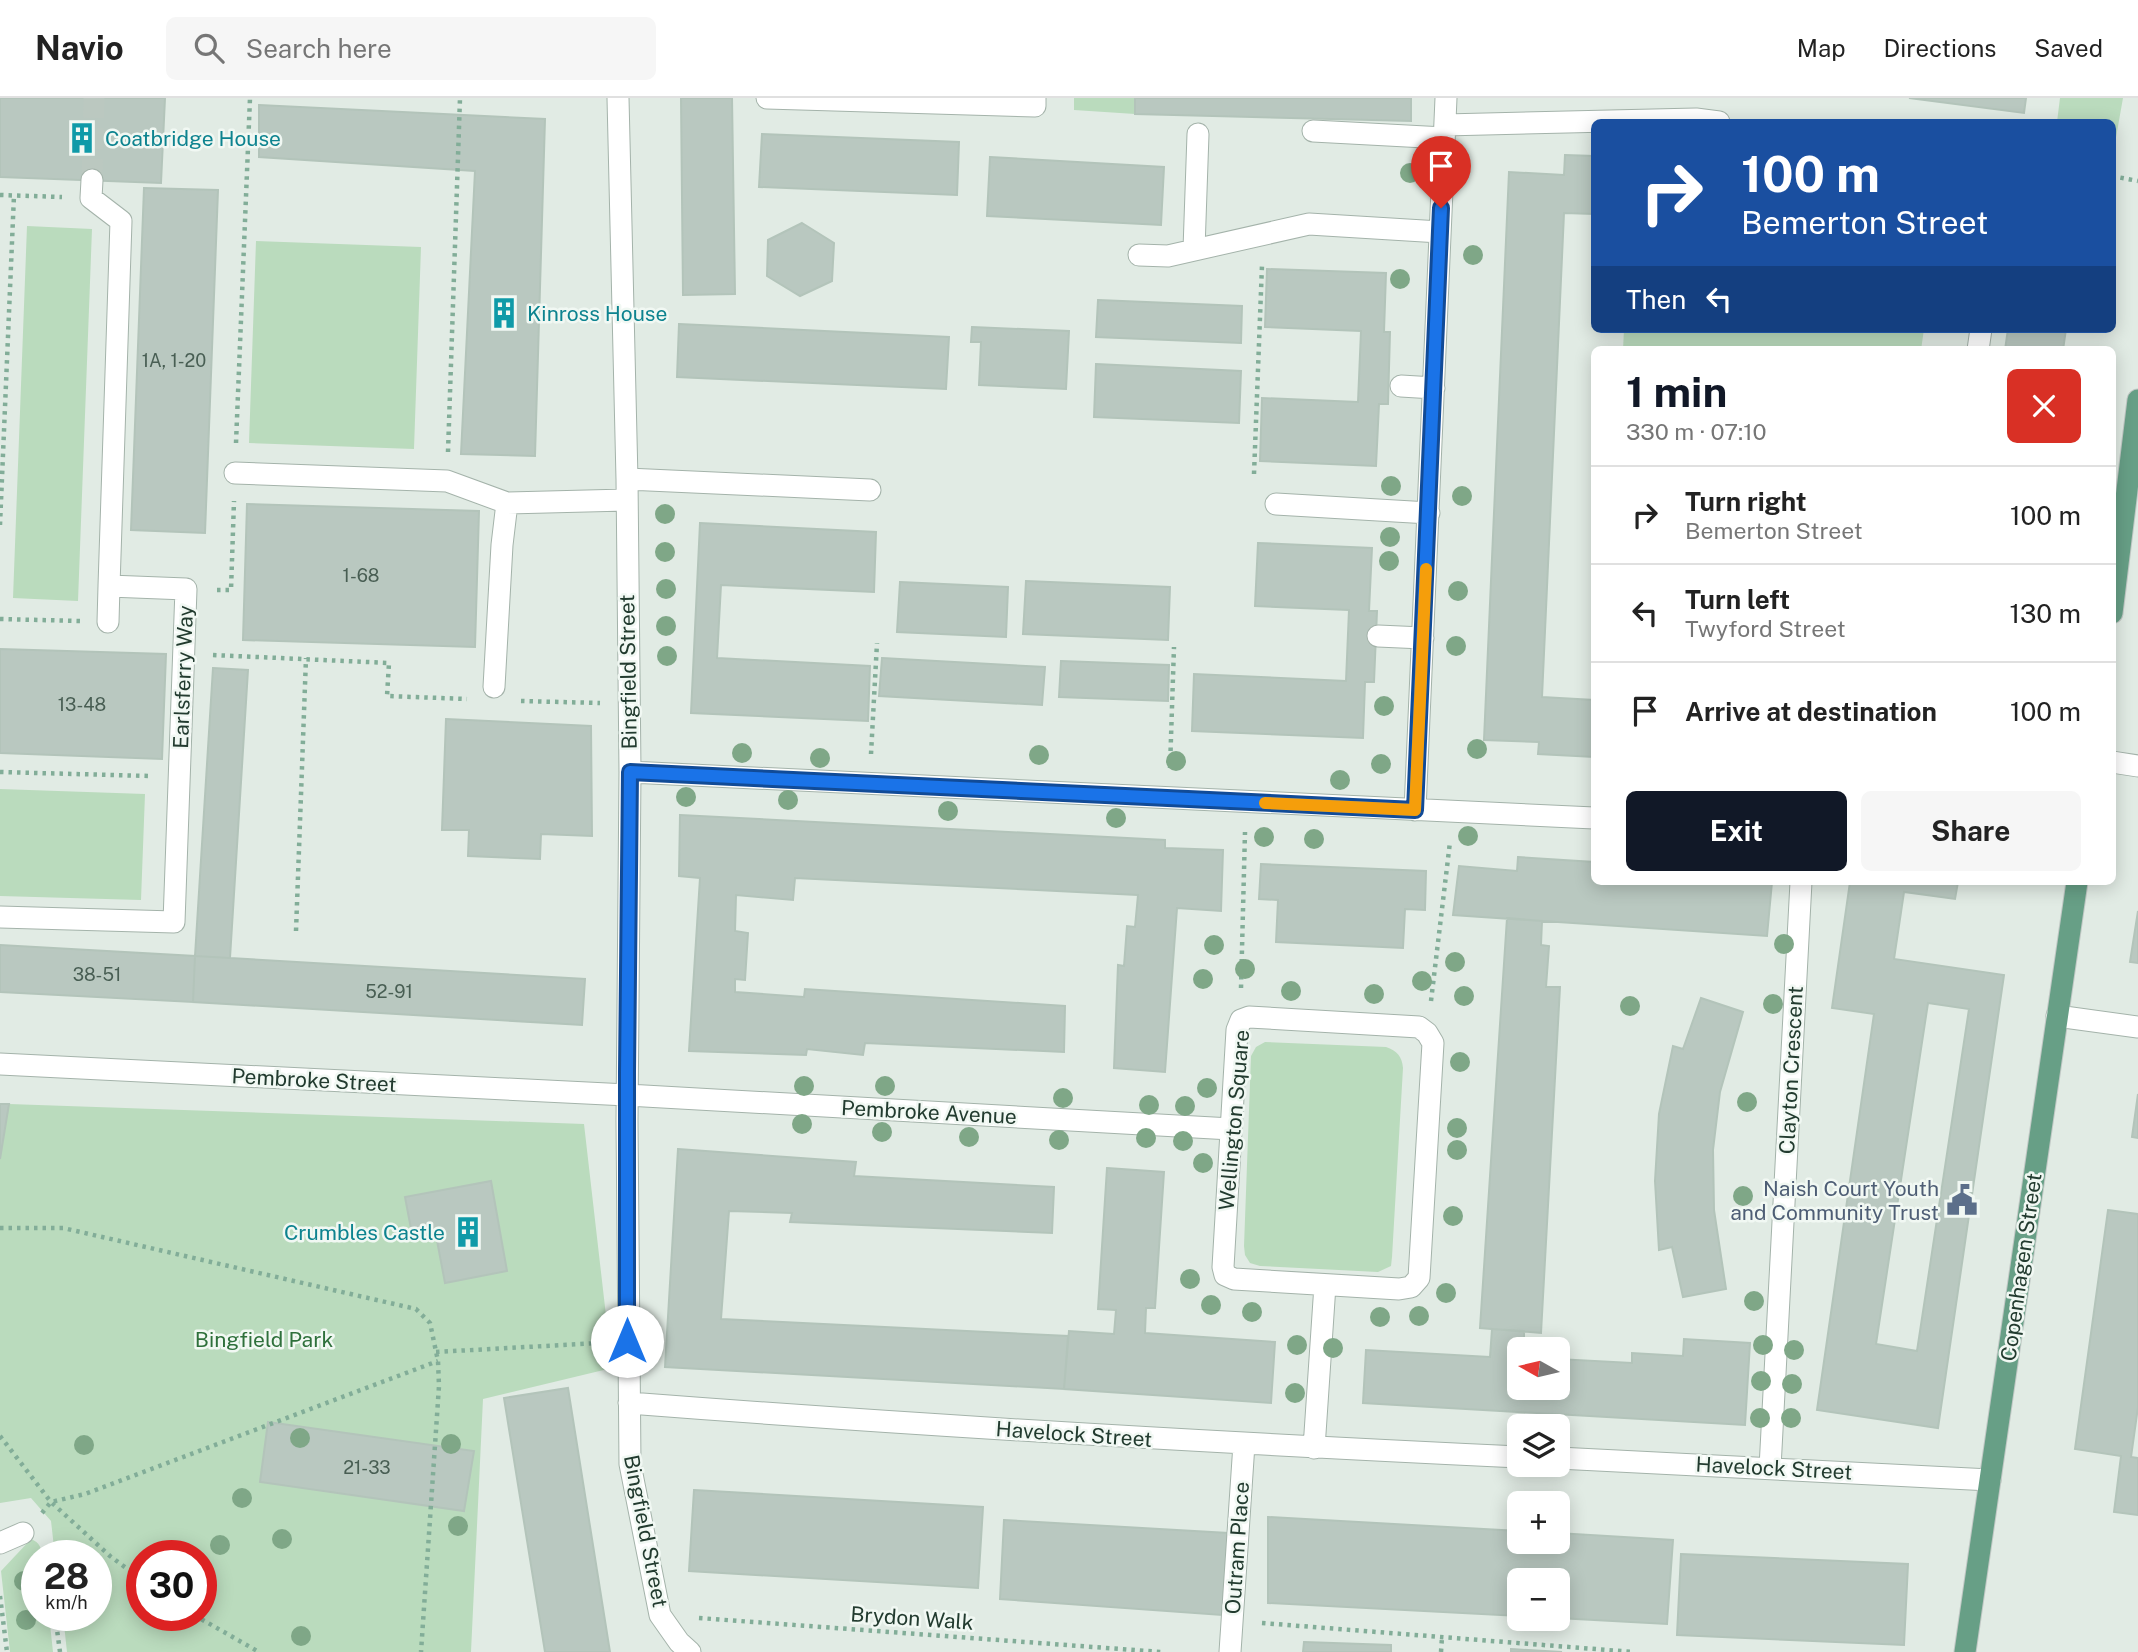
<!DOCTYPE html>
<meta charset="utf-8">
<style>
:root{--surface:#fff;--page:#f6f6f6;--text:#222;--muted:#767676;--line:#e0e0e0;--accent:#111827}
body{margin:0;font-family:"Public Sans",sans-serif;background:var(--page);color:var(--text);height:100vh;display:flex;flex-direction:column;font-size:26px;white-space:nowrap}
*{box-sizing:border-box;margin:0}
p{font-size:23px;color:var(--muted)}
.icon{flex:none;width:38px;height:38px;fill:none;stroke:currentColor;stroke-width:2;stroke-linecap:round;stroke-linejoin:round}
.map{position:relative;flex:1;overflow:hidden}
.details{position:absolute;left:1591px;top:248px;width:525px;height:539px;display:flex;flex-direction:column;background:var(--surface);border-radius:10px;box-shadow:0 4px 18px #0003}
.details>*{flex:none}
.banner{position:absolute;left:1591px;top:21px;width:525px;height:214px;border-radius:10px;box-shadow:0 4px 18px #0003;background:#1a4fa0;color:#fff;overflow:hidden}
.needle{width:46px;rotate:278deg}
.buttons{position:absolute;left:1507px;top:1239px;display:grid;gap:14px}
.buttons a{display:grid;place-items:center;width:63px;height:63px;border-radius:10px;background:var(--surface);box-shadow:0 4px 18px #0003;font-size:35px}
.speed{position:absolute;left:21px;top:1442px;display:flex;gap:14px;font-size:35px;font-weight:700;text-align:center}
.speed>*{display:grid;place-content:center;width:91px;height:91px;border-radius:50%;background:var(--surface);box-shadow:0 4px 18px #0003;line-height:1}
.speed small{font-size:18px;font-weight:400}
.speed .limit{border:10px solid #d22;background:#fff;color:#111}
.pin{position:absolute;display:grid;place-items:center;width:60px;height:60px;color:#fff;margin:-72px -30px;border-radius:50% 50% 50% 0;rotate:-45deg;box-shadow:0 0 7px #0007}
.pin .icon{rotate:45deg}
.me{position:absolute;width:77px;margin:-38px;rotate:0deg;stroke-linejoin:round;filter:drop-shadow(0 0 5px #0008)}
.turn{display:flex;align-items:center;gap:24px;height:147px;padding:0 35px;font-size:32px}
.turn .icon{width:91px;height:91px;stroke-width:2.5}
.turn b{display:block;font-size:49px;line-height:60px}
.then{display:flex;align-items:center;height:66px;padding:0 35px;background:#0003;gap:14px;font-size:26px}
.round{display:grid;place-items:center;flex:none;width:74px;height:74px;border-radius:10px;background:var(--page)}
.head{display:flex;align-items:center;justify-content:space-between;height:119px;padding:0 35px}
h1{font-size:42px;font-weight:700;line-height:52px;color:var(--accent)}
.action{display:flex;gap:14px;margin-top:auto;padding:14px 35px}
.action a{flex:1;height:80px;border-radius:10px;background:var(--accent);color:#fff;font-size:28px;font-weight:700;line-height:80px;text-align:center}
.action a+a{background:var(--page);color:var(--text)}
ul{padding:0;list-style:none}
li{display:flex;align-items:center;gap:21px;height:98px;padding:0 35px;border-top:2px solid var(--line)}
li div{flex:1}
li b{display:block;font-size:26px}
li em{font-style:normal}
header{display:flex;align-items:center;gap:42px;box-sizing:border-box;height:98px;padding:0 35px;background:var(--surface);border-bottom:2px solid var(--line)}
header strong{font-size:33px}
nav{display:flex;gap:38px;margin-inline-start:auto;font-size:24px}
.search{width:490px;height:63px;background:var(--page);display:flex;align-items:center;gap:18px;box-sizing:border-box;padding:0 24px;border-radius:10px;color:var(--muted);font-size:26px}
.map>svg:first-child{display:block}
</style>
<header>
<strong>Navio</strong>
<div class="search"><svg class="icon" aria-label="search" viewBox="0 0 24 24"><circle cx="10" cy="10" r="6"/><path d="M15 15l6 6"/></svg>Search here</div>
<nav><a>Map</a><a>Directions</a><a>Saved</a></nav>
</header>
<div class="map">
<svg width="2138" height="1554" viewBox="0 0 2138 1554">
<rect width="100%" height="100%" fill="#e1ebe4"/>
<path fill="#badbbd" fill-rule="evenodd" d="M1074,0H1135V16L1074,12Z
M2060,0H2123L2112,62V24H2057Z
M27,128L92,131L78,503L13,500Z
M256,143L421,149L414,351L249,345Z
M1624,231H1924L1921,252H1623Z
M0,691L145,696L141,802L0,798Z
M1265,944L1386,949C1397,953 1402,958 1403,970L1392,1159L1391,1168L1378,1174L1260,1168L1250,1165L1245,1157L1244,1148L1251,958L1256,949Z
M9,1006L584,1026L612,1270L483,1301L471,1554H67L63,1517H96V1458H55L51,1423L31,1400L0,1405V1061ZM142,1458H201V1517H142Z
M31,1441C40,1445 41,1449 42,1458H37V1517H49L53,1554H10L1,1473Z"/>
<path fill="#b9c8c0" stroke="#b3c4ba" stroke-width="2" fill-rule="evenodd" d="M0,0H165L161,85L0,79Z
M681,0H732L735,196L683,197Z
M1135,0H1411V23L1135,16Z
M1909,0H2026L2024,15Z
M259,7L545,21L535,358L461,356L475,73L259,59Z
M762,36L959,44L957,97L759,89Z
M1565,57L1594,58V116L1564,115L1542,599L1594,602V659L1538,656L1539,644L1484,642L1509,74L1564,77Z
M990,59L1164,69L1161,127L987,118Z
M144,90L218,92L205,435L131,432Z
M802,125L834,145L832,183L800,198L767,178L768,142Z
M1267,171L1386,175L1384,234H1390L1388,306H1379L1376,368L1260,363L1262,300L1358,304L1361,233L1265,229Z
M1098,202L1242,208L1241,245L1096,239Z
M679,226L949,239L946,291L677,279Z
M972,229L1069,233L1066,291L979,287L981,244H971Z
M2008,231H2066L2063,252H2005Z
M1096,266L1241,273L1239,325L1094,319Z
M247,406L479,413L475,549L243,542Z
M700,425L876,434L874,494L721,487L717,560L870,568L868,623L691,615Z
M1258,445L1372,450L1369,513H1377L1374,584H1365L1363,640L1192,633L1194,576L1346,583L1349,512L1255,508Z
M1026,483L1170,489L1168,542L1023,536Z
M900,484L1008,489L1006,539L897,534Z
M0,551L166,556L162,661L0,655Z
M882,560L1045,569L1042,607L879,598Z
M1061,563L1169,567L1168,603L1059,599Z
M213,570L248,572L230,860L195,858Z
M446,621L591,628L592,738L541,736L540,761L468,758L469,732H442Z
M680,717L1165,742V750L1223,752L1221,813L1177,810L1165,974L1114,970L1118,867L1124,868L1127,828L1135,829L1138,797L795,780L793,802L736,797L735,833L748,835L745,882L735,881V894L804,899L805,891L1065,908L1064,954L865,945L863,957L807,951L806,957L689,953L700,780L679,778Z
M1518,759L1594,764V784H1772L1767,838L1453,817L1459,768L1517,773Z
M1261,766L1426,773L1425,812L1405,811L1403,850L1276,844L1278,802L1259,801Z
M1850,784H1958L1955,801L1904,794L1894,861L2004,877L1938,1330L1817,1312L1874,916L1832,910ZM1928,905L1969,911L1917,1253L1876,1246Z
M2138,813V865L2130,864Z
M1507,820L1542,823L1541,847L1549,848L1546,889H1560L1541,1235L1480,1230Z
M0,847L195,858L193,904L0,894Z
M195,858L585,881L582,927L193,904Z
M1701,900L1743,914L1720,994L1713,1052L1714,1112L1726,1191L1683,1199L1672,1149L1659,1152L1655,1083L1659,1016L1673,948L1683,951Z
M2138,996V1040L2132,1039Z
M0,1006H9L0,1061Z
M678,1051L856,1064L854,1078L1054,1089L1052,1135L790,1124L792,1115L729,1113L721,1221L1068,1238L1064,1291L665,1269Z
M1107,1070L1164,1074L1155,1210H1146L1145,1235L1275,1244L1271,1305L1064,1291L1069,1233L1114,1236L1116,1212L1098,1211Z
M491,1083L507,1173L445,1185L435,1132L412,1136L405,1099Z
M2108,1112L2138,1116V1309L2131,1359L2138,1360V1417L2114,1414L2121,1358L2075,1351Z
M1492,1231L1524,1233V1251H1519V1290H1558V1261L1632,1265V1255L1683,1258L1684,1241L1750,1245L1745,1327L1363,1305L1366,1252L1490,1259Z
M568,1290L610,1554H545L504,1300Z
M268,1324L474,1353L464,1413L260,1384Z
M694,1392L983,1409L978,1490L689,1473Z
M1268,1419L1519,1433V1444H1558V1435L1673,1442L1667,1526L1558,1520V1482H1519V1518L1268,1505Z
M1004,1422L1228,1435L1222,1517L1000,1501Z
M1681,1456L1908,1466L1904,1547L1677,1537Z
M1304,1544L1391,1547V1554H1303Z
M1511,1551L1562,1554H1511Z"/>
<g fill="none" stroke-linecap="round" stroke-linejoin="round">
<path stroke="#bbc8c0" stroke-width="21" stroke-dasharray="21 10" stroke-linecap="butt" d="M92,82L94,0"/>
<defs>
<path id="minor" d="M618,0L627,381L630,674L627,1023L630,1366L660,1517L679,1544L690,1554
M767,0L1035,8V0
M1445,27L1696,21L1719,24
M1313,33L1444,40
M1194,151L1198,36
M1139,157L1168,158L1309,126L1440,134
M1978,252L1981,231
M1401,288L1434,290
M235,375L447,383L507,405
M627,381L870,392
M1276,406L1429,415
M108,524L109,488
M1378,538L1423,540
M494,589L502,447L507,405L626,402
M2112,664L2138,668
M630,674L1594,720
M1415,712L1446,0
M0,819L174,824L186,491L109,488L121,123L91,100L92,82
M2057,918L2138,929
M1249,919L1419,929L1427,935L1433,945L1419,1180L1411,1189L1399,1191L1234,1181L1225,1177L1223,1169L1237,932L1241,922Z
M0,966L627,997L1231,1031
M629,1305C926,1328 1222,1345 1519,1359
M1314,1350L1325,1187
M1558,1360L1990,1382
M1770,1370L1801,784
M0,1445L23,1435
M1230,1554L1244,1346"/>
<path id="major" d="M2112,515L2138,302
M1965,1554L2077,784"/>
</defs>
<use href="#minor" stroke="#a4b3aa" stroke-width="23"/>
<use href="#major" stroke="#c1c8c5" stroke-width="23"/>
<path stroke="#82ad98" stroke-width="4.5" stroke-dasharray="3.5 5" stroke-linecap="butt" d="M2112,78L2138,83
M0,97L62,99
M236,345L250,0
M448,354L460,0
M1254,376L1262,167
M0,427L14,97
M217,492H231L234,403
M0,521L80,523
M213,557L389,565L387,598L467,601
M521,603L600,605
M871,656L877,545
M1170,670L1174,549
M0,674L150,678
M296,833L306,560
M1241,890L1245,734
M1431,903L1450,744
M0,1130H63L416,1211L430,1225L438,1263L439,1288L421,1554
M436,1254L599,1245
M0,1338L51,1404L110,1458L142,1482
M42,1415L51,1404L85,1396L438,1263
M0,1498L7,1554
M55,1517L60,1554
M194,1517L259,1554
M699,1520L1161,1554
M1262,1525L1633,1554
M1441,1554L1442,1539"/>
<use href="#minor" stroke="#fff" stroke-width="21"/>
<use href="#major" stroke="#679f86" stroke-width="21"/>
</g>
<g fill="#7fa787">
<circle cx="1410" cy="75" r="10"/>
<circle cx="1473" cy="157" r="10"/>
<circle cx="1400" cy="181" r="10"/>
<circle cx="1391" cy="388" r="10"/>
<circle cx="1462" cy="398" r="10"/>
<circle cx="665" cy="416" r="10"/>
<circle cx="1390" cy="439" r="10"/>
<circle cx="665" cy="454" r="10"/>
<circle cx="1389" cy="463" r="10"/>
<circle cx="666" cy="491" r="10"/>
<circle cx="1458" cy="493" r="10"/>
<circle cx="666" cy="528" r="10"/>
<circle cx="1456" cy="548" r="10"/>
<circle cx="667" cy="558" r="10"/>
<circle cx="1384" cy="608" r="10"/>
<circle cx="1477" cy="651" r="10"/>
<circle cx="742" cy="655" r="10"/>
<circle cx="1039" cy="657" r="10"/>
<circle cx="820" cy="660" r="10"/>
<circle cx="1176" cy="663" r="10"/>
<circle cx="1381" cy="666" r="10"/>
<circle cx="1340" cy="682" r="10"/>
<circle cx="686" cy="699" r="10"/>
<circle cx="788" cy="702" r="10"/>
<circle cx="948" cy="713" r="10"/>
<circle cx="1116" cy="720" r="10"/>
<circle cx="1468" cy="738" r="10"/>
<circle cx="1264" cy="739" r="10"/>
<circle cx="1314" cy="741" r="10"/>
<circle cx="1784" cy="846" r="10"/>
<circle cx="1214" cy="847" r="10"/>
<circle cx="1455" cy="864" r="10"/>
<circle cx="1245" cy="871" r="10"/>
<circle cx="1203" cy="881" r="10"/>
<circle cx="1422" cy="883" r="10"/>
<circle cx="1291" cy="893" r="10"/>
<circle cx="1374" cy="896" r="10"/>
<circle cx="1464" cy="898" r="10"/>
<circle cx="1773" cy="906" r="10"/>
<circle cx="1630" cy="908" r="10"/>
<circle cx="1460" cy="964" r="10"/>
<circle cx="804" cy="988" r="10"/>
<circle cx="885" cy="988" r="10"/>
<circle cx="1207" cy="990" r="10"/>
<circle cx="1063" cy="1000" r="10"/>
<circle cx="1747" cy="1004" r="10"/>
<circle cx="1149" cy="1007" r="10"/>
<circle cx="1185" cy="1008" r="10"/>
<circle cx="802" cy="1026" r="10"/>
<circle cx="1457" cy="1030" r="10"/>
<circle cx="882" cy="1034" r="10"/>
<circle cx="969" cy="1039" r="10"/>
<circle cx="1146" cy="1040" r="10"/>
<circle cx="1059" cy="1042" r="10"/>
<circle cx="1183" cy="1043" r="10"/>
<circle cx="1457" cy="1052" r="10"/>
<circle cx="1203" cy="1065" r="10"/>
<circle cx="1743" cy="1098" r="10"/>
<circle cx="1453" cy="1118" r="10"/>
<circle cx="1190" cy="1181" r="10"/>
<circle cx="1446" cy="1195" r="10"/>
<circle cx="1754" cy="1203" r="10"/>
<circle cx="1211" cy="1207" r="10"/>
<circle cx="1252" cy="1214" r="10"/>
<circle cx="1419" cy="1218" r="10"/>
<circle cx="1380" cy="1219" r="10"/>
<circle cx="1297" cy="1247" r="10"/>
<circle cx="1763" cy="1247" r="10"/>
<circle cx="1333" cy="1250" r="10"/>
<circle cx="1794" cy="1252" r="10"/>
<circle cx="1761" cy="1283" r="10"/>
<circle cx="1792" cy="1286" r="10"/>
<circle cx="1295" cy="1295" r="10"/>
<circle cx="1760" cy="1320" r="10"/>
<circle cx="1791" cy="1320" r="10"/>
<circle cx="300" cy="1340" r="10"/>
<circle cx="451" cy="1346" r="10"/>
<circle cx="84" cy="1347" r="10"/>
<circle cx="242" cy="1400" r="10"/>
<circle cx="458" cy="1428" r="10"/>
<circle cx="282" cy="1441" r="10"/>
<circle cx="220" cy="1447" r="10"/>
<circle cx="24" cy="1483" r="10"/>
<circle cx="26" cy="1522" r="10"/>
<circle cx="301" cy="1538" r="10"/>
</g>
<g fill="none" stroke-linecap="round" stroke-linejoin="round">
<defs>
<path id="route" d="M627,1243V975L630,674L1415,712L1441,110"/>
</defs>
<use href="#route" stroke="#114b97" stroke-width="18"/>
<use href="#route" stroke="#1a73e8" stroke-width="12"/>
<path stroke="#f59e0b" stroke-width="12" d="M1265,705L1415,712L1426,471"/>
</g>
<defs>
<symbol id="building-bare" viewBox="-9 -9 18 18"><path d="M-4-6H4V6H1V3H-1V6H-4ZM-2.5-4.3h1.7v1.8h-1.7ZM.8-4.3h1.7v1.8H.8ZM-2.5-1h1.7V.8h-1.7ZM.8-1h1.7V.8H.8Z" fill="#0f9aa8" stroke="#f1f8f3" stroke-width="2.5" paint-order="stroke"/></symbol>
<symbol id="civic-bare" viewBox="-9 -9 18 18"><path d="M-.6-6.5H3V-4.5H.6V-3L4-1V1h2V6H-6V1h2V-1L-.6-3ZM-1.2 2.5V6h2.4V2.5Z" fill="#5c6f8a" stroke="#f1f8f3" stroke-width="2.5" paint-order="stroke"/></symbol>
</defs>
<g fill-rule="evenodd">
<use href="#building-bare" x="60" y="18" width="44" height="44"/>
<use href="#building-bare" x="482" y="193" width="44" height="44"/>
<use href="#civic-bare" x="1940" y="1080" width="44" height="44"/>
<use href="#building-bare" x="446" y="1112" width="44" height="44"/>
</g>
<g text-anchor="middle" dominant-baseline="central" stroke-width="5" stroke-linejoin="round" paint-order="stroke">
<g font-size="18" fill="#485e53">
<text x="174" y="262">1A, 1-20</text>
<text x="361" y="477">1-68</text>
<text x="82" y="606">13-48</text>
<text x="97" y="876">38-51</text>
<text x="389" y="893">52-91</text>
<text x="367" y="1369">21-33</text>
</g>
<g font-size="21" fill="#0d838f" stroke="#f1f8f3" text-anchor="start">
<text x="105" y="40">Coatbridge House</text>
<text x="527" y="215">Kinross House</text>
<text x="445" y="1134" text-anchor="end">Crumbles Castle</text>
</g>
<g font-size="21" fill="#223b2f" stroke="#f1f8f3">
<text transform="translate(628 574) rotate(-91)">Bingfield Street</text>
<text transform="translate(183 579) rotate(-88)">Earlsferry Way</text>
<text transform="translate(1791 972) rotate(-87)">Clayton Crescent</text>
<text transform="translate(314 982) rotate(3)">Pembroke Street</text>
<text transform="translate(929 1014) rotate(3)">Pembroke Avenue</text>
<text transform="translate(1234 1022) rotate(-85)">Wellington Square</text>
<text transform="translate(2021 1169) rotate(-82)">Copenhagen Street</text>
<text transform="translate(1074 1336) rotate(4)">Havelock Street</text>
<text transform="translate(1774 1370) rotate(3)">Havelock Street</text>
<text transform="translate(646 1433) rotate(79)">Bingfield Street</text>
<text transform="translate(1237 1450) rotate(-86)">Outram Place</text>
<text transform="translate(912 1520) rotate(4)">Brydon Walk</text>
</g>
<g font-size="21" fill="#4e5e75" stroke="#f1f8f3" text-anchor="end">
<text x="1939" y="1090">Naish Court Youth<tspan x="1939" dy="24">and Community Trust</tspan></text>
</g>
<g font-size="21" fill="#2e703b" stroke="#f1f8f3">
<text x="264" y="1241">Bingfield Park</text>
</g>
</g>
</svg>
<div class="buttons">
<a><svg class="needle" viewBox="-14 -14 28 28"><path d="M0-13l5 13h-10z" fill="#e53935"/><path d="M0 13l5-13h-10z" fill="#767676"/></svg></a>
<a><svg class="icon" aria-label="layers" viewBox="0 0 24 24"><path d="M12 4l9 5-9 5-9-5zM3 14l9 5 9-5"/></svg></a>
<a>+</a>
<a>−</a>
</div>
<div class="speed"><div>28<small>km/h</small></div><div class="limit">30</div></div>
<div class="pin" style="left:1441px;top:110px;background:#d93025"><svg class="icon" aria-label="arrive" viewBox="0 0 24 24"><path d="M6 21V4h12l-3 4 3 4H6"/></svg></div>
<svg class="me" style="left:627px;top:1243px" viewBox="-20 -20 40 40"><circle r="19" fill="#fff"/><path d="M0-13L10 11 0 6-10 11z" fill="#1a73e8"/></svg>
<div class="banner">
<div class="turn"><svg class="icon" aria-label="right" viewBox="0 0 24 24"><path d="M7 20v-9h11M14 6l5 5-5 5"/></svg><div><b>100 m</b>Bemerton Street</div></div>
<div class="then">Then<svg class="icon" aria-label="left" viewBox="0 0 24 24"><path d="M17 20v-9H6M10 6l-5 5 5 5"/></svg></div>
</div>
<section class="details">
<div class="head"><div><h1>1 min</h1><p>330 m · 07:10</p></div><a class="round" style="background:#d93025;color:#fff"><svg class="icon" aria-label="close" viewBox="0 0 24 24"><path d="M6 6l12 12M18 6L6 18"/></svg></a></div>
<ul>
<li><svg class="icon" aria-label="right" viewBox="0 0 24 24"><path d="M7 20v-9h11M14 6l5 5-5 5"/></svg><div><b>Turn right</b><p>Bemerton Street</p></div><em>100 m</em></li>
<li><svg class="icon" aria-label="left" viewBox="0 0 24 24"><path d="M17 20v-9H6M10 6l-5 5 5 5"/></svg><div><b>Turn left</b><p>Twyford Street</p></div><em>130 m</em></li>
<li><svg class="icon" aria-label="arrive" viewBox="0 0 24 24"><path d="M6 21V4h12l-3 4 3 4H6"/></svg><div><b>Arrive at destination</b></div><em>100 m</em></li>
</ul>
<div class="action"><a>Exit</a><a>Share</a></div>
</section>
</div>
